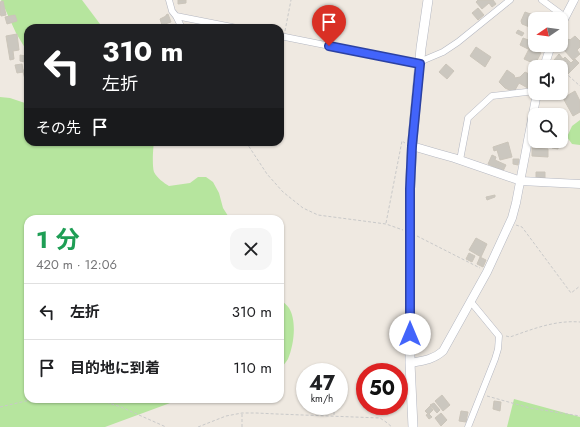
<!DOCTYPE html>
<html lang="ja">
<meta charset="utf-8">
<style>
:root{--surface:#fff;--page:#f6f6f6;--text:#202124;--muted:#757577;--line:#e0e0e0}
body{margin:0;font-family:Jost,"Noto Sans JP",sans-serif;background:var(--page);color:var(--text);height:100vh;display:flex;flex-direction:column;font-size:15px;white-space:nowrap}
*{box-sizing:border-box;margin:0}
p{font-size:13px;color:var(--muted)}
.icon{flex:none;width:22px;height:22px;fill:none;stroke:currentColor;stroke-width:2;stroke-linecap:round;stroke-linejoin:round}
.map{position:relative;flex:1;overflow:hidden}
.details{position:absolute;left:24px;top:215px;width:260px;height:188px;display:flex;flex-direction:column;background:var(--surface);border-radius:12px;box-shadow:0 1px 3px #0004}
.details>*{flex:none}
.top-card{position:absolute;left:24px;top:24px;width:260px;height:122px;border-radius:12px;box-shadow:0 1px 3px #0004;background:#202124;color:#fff;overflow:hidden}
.needle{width:26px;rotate:257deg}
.tools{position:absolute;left:528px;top:12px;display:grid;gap:8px}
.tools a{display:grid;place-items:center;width:40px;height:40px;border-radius:8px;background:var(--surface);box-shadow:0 1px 3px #0004;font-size:20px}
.speed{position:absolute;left:296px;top:363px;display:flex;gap:8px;font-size:20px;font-weight:700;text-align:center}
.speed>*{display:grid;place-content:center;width:52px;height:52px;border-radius:50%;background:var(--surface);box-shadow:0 1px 3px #0004;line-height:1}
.speed small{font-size:10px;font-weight:400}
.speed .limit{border:6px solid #d22;background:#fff;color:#111}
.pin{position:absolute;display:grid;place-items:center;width:34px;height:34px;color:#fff;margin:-41px -17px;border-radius:50% 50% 50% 0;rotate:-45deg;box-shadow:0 0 4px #0007}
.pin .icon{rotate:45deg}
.me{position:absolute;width:44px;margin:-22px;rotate:0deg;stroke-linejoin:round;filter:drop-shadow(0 0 3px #0008)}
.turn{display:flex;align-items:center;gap:14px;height:84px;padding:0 12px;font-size:18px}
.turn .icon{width:52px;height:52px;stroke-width:2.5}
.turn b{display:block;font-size:28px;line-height:34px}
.then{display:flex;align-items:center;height:38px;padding:0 12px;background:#0003;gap:8px;font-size:15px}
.round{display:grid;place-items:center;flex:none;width:42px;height:42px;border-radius:12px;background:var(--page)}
.overview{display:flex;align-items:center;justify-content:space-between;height:68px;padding:0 12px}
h1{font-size:24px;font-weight:700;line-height:30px;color:#1e9e55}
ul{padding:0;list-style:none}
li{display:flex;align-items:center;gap:12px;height:56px;padding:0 12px;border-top:1px solid var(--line)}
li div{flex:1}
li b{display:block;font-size:15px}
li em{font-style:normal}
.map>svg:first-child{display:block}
</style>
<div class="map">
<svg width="580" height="427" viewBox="0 0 580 427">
<rect width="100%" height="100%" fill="#efe9e1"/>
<path fill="#b6e59e" d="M1,0H82L103,28H28V53L16,33Z
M0,97L10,98L28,104V142H154C153,149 152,166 154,172C157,178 164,183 169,186L190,183L198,177H206L213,182L219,193L223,208L230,219H28V399H181L105,427H0Z
M580,120V145L572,144L567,137L572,126Z
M280,299C283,302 287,305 289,308C297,321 294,345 288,359C286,362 283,366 280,369Z
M514,399L580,417V427H507Z"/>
<path fill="#cbc7bf" stroke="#cbc5ba" d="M178,0H186V3L178,4Z
M478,0H493L496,4L492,7L489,3L482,9L476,2Z
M3,1L6,15L1,16L0,13V2Z
M478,8L484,15L478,20L472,13Z
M525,12L536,16L532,28L522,24L521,21Z
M168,14L171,22L162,25L160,19L166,16V15Z
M15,15L17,21L7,24L5,17Z
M518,30L524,33L522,36L516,33Z
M17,34L19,50L13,51L14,59L10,60L6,36Z
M575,36L580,41V47L577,50L580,54L573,60L564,50L566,48L563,44L569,39L570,40Z
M523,38L531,41L528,49L520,45Z
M476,47L491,57L485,67L470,56Z
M530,47L541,53L535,64L524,59Z
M559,54L563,59L565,57L571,63L575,59L579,63L568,74L554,60Z
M20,55L26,56L25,62L20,61Z
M22,64L23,70H28V79H25L23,72L17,73L15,65Z
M446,64L454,71L447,79L439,72Z
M507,70L514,75L515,78L520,77L525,72L535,77V82L531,90L519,83L514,92L505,88L499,82Z
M561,72L566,77L562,82L561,81Z
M561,83H564L560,98L546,94V93H561Z
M575,91L580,101V112L573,116L563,98Z
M557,110L565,117L561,123V115H553Z
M546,141H559L558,149L552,148L553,145L546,144Z
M508,142L512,157L500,160L497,150L494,151L493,147Z
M532,148L548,149V157L532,156Z
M492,155L496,157L495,160L506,165L503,171L488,164Z
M513,159H519L518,165L513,164Z
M536,172H545V178H536Z
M495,195V197L487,200L486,197Z
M476,238L487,244L481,257L469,250Z
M469,253L475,256L472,262L466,259Z
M480,257L486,260L483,267L477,264Z
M442,395L450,405L443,411L435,401Z
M494,401L501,402L500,411L493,409Z
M434,403L440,410L437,413L430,405Z
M383,406H394V411H383Z
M430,406L433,410L429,414L432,417L429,419L426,415L428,414L425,411Z
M461,411L468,412L466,422L459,421Z
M441,413L447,420L441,426L435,418Z"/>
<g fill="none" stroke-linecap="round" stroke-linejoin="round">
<defs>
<path id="minor" d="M169,0L172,11L176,16L182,28
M542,0L565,17
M176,16L237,28
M280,36L420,64L424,60L443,52L458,42L510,0
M460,160L468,118L492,96L535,91
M468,427L495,359L498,349L499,336L471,302"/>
<path id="tertiary" d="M561,25L574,0
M544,67L551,45
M412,146L436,153L454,158L521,181L580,184
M410,363C422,361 433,360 443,351L487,272L512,218L516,203L537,93"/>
<path id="secondary" d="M413,427L410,363V189L412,146L421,48L428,0"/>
</defs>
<use href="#minor" stroke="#b4b7c1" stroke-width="7"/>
<use href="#tertiary" stroke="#b4b7c1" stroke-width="9"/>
<use href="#secondary" stroke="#b4b7c1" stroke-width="10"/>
<path stroke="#c9c9c9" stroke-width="1" stroke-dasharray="3 2" stroke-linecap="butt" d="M285,31L291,0
M553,62L559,67
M561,69L580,86
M246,142L267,174L283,192L303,208L318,215L386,224L403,230
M386,223L402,141L405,143
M516,225L522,227L571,293L580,286
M417,236L480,268
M506,336L510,337C533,329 555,320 580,322
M487,396L530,408L580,416
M97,399L121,407L166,427
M0,407L26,401L31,399
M334,415V406
M198,427L226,416L242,413H256L277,414L380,418L386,422L392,427
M242,427V414"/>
<use href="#minor" stroke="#fff" stroke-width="6"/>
<use href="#tertiary" stroke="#fff" stroke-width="8"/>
<use href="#secondary" stroke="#fff" stroke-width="9"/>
</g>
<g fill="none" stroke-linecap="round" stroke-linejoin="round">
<defs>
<path id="route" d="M329,46L420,64L412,146L410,189V334"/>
</defs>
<use href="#route" stroke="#2b41a3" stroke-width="10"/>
<use href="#route" stroke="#4264fb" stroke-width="7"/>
</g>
</svg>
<div class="tools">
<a><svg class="needle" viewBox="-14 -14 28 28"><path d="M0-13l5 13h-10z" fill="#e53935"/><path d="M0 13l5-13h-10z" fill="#757577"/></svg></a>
<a><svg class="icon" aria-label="sound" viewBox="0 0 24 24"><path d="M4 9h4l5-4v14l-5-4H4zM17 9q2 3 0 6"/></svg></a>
<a><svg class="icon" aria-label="search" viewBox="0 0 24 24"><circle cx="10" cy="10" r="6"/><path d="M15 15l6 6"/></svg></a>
</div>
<div class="speed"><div>47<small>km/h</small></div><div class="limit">50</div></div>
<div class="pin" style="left:329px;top:46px;background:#d93025"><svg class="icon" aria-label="arrive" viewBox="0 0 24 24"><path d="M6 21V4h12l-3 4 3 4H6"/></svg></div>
<svg class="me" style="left:410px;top:334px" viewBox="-20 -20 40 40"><circle r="19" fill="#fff"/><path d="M0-13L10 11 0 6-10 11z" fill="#4264fb"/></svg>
<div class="top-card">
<div class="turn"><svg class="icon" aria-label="left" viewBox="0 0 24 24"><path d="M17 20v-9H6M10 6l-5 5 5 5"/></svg><div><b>310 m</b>左折</div></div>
<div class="then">その先<svg class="icon" aria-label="arrive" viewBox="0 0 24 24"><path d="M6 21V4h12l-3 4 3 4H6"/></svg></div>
</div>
<section class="details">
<div class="overview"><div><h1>1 分</h1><p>420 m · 12:06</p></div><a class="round"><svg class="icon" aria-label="close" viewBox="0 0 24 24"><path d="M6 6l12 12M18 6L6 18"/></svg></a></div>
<ul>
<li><svg class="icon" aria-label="left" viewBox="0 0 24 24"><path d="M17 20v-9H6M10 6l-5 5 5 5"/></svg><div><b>左折</b></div><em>310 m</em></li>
<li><svg class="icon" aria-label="arrive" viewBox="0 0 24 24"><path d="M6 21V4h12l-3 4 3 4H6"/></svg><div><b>目的地に到着</b></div><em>110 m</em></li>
</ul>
</section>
</div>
